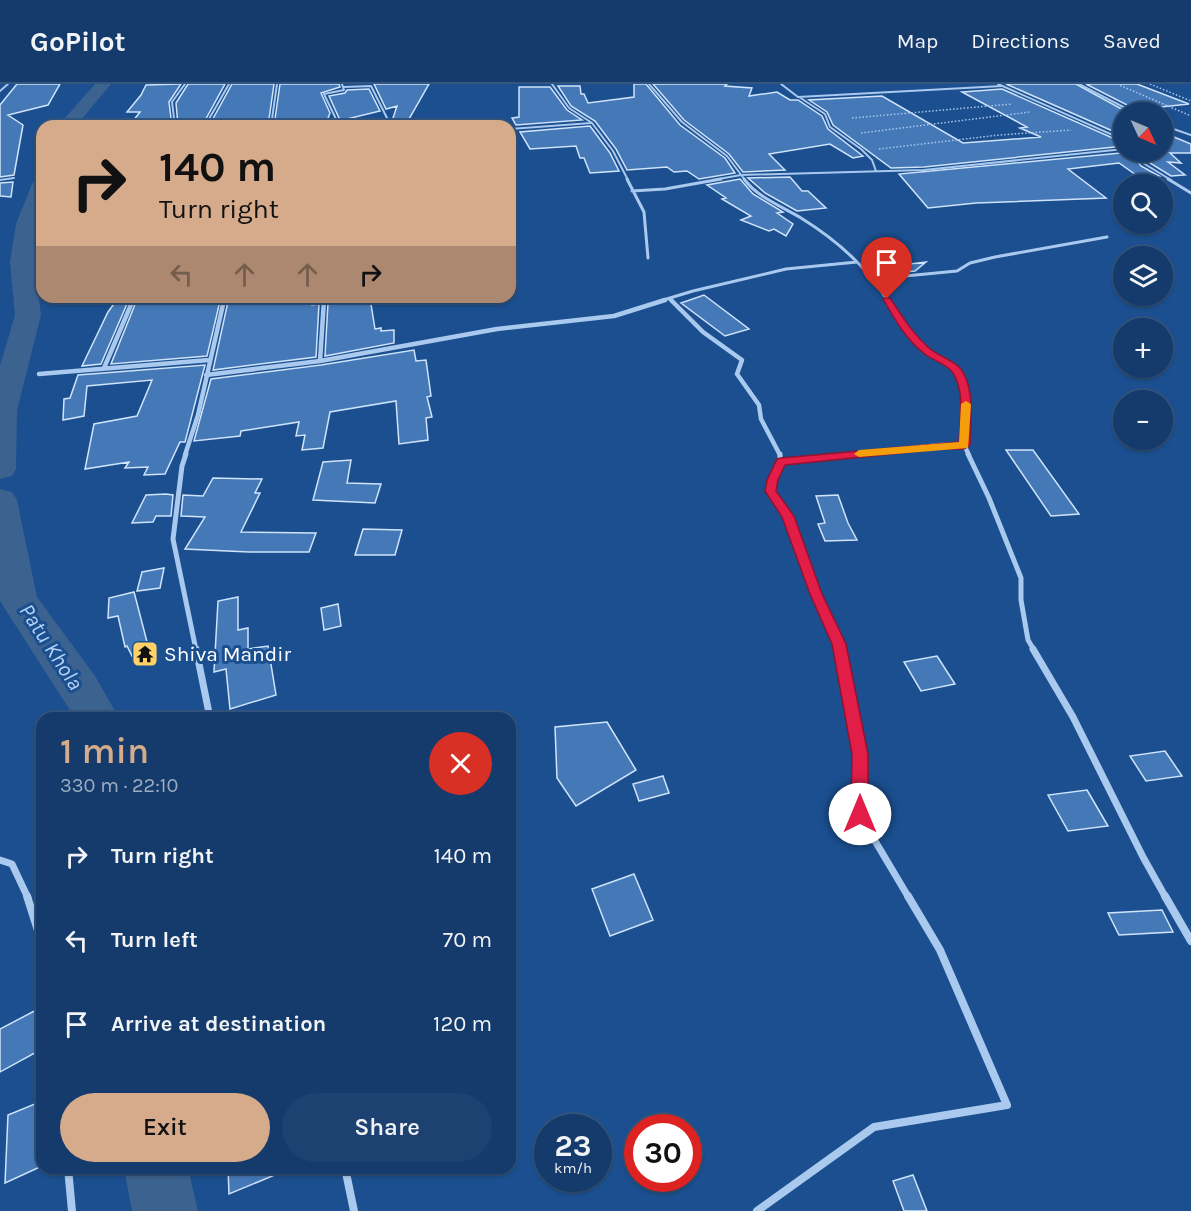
<!DOCTYPE html>
<meta charset="utf-8">
<style>
:root{--surface:#143b6b;--page:#1d4271;--text:#f1f3f6;--muted:#9dadc1;--line:#33557e;--accent:#d6ab8b}
body{margin:0;font-family:Karla,sans-serif;background:var(--page);color:var(--text);height:100vh;display:flex;flex-direction:column;font-size:22px;white-space:nowrap}
*{box-sizing:border-box;margin:0}
p{font-size:20px;color:var(--muted)}
.icon{flex:none;width:33px;height:33px;fill:none;stroke:currentColor;stroke-width:2;stroke-linecap:round;stroke-linejoin:round}
.map{position:relative;flex:1;overflow:hidden}
.sheet{position:absolute;left:36px;top:628px;width:480px;height:462px;display:flex;flex-direction:column;background:var(--surface);border-radius:18px;box-shadow:0 2px 4px #0004,0 0 0 2px var(--line)}
.sheet>*{flex:none}
.banner{position:absolute;left:36px;top:36px;width:480px;height:183px;border-radius:18px;box-shadow:0 2px 4px #0004,0 0 0 2px var(--line);background:#d6ab8b;color:#111;overflow:hidden}
.needle{width:39px;rotate:134deg}
.controls{position:absolute;left:1113px;top:18px;display:grid;gap:12px}
.controls a{display:grid;place-items:center;width:60px;height:60px;border-radius:50%;background:var(--surface);box-shadow:0 2px 4px #0004,0 0 0 2px var(--line);font-size:30px}
.speed{position:absolute;left:534px;top:1030px;display:flex;gap:12px;font-size:30px;font-weight:700;text-align:center}
.speed>*{display:grid;place-content:center;width:78px;height:78px;border-radius:50%;background:var(--surface);box-shadow:0 2px 4px #0004,0 0 0 2px var(--line);line-height:1}
.speed small{font-size:15px;font-weight:400}
.speed .limit{border:9px solid #d22;background:#fff;color:#111}
.pin{position:absolute;display:grid;place-items:center;width:51px;height:51px;color:#fff;margin:-62px -26px;border-radius:50% 50% 50% 0;rotate:-45deg;box-shadow:0 0 6px #0007}
.pin .icon{rotate:45deg}
.me{position:absolute;width:66px;margin:-33px;rotate:0deg;stroke-linejoin:round;filter:drop-shadow(0 0 4px #0008)}
.turn{display:flex;align-items:center;gap:21px;height:126px;padding:0 24px;font-size:27px}
.turn .icon{width:78px;height:78px;stroke-width:2.5}
.turn b{display:block;font-size:42px;line-height:51px}
.lanes{display:flex;align-items:center;height:57px;padding:0 24px;background:#0003;justify-content:center;gap:30px;direction:ltr}
.lanes .off{opacity:.35}
.round{display:grid;place-items:center;flex:none;width:63px;height:63px;border-radius:32px;background:var(--page)}
.summary{display:flex;align-items:center;justify-content:space-between;height:102px;padding:0 24px}
h1{font-size:36px;font-weight:600;line-height:45px;color:var(--accent)}
.primary-button{display:flex;gap:12px;margin-top:auto;padding:12px 24px}
.primary-button a{flex:1;height:69px;border-radius:36px;background:var(--accent);color:#111;font-size:24px;font-weight:600;line-height:69px;text-align:center}
.primary-button a+a{background:var(--page);color:var(--text)}
ul{padding:0;list-style:none}
li{display:flex;align-items:center;gap:18px;height:84px;padding:0 24px}
li div{flex:1}
li b{display:block;font-size:22px}
li em{font-style:normal}
header{display:flex;align-items:center;gap:36px;box-sizing:border-box;height:84px;padding:0 30px;background:var(--surface);border-bottom:2px solid var(--line)}
header strong{font-size:28px}
nav{display:flex;gap:33px;margin-inline-start:auto;font-size:21px}
.map>svg:first-child{display:block}
</style>
<header>
<strong>GoPilot</strong>
<nav><a>Map</a><a>Directions</a><a>Saved</a></nav>
</header>
<div class="map">
<svg width="1191" height="1127" viewBox="0 0 1191 1127">
<rect width="100%" height="100%" fill="#1b4f8f"/>
<g fill="none" stroke-linecap="round" stroke-linejoin="round">
<path fill="#3c6290" fill-rule="evenodd" d="M95,0H111L76,42H58Z
M42,94V128L38,140L34,178L41,231L17,326L16,385L12,392L0,395V282L15,231L10,178L16,140L32,100L35,96Z
M0,405L12,408L17,416L37,513L95,592L119,634H75L0,517Z
M124,1084H188L198,1127H132Z"/>
</g>
<path fill="#4478b7" stroke="#cfe3fa" stroke-width="1.5" d="M17,0H60L48,21L8,31L23,41L14,91L0,93V21Z
M179,0H181L169,18L172,42H129L140,28H127L141,11L146,1Z
M188,0H225L202,42H178L176,19Z
M232,0H274L268,42H209Z
M280,0H339L340,3L321,9L330,29L325,42H274Z
M374,0H429L405,42H394L392,37L397,22L386,25Z
M634,0H646L680,41L725,74L735,89L699,95L687,87L674,88L667,83L627,86L616,65L595,37L571,22L558,2H580L581,10H584L588,19L634,13Z
M653,0H727L725,2L752,4L749,12L777,8L790,16H798L822,32L828,45L863,72L853,74L830,60L769,70L785,86L743,88L729,70L684,36Z
M1006,0H1076L1127,28H1124V52Z
M1086,0H1137L1189,20L1151,24L1161,28H1136L1135,25Z
M519,3H550L567,26L582,36L516,41L512,34L519,33Z
M369,5L380,27L343,36L339,34L329,12L345,9L347,6Z
M1002,5L1124,59V62L924,83L891,84L833,41L827,28L809,16L882,12L963,59L1041,53L1020,44L1027,43L962,8Z
M590,42L610,69L619,87L590,89L584,74H580L576,62L530,65L520,48Z
M1162,48L1191,60V69H1170L1181,79L1168,78L1185,91L1171,92L1145,76L1138,68H1162Z
M1131,68L1141,82L1159,92L1139,93L1119,79L1068,85L1106,114L976,119L928,124L899,90Z
M790,93L802,107H808L826,124L797,127L765,109L748,94Z
M740,95L753,110L783,128L777,129L793,140L786,152L774,145L769,147L741,136L751,132L722,115L726,114L707,101Z
M13,98L11,113L0,112V99Z
M926,178L915,187L874,191L868,185Z
M704,211L749,245L725,252L681,219Z
M119,213H130L101,280L82,282L108,228Z
M138,213H170L169,216L221,213L207,272L111,280Z
M229,213H312V221L319,220L316,273L213,286Z
M370,214L375,245L381,244V247L394,246V259L325,272L328,219Z
M414,266L416,277L426,276L431,312L427,313L432,333L426,334L428,356L399,360L396,317L330,328L323,364L302,366L305,351L296,352L299,338L241,347L240,352L194,357L211,295L321,281Z
M205,281L185,358H180L165,390L144,391L148,383L125,384L129,378L85,385L94,340L137,332L152,296L87,302L84,332L63,336L64,315L70,314L78,291Z
M1006,366H1033L1079,430L1051,432Z
M351,376L347,399L381,400L375,419L313,416L323,378Z
M213,394L262,395L255,409H260L241,448L316,449L309,468H249L185,465L205,433L181,432L183,411L203,412Z
M166,410L173,411L171,432H156L153,438L132,439L146,411Z
M838,411L848,439L857,456L825,457L818,440L825,439L816,412Z
M363,445L402,446L395,471H355Z
M164,484L160,504L137,507L142,488Z
M134,508L151,573L136,580L127,562L125,563L118,532L108,534L109,514Z
M238,513V546L248,544V565L268,562L276,611L230,625L226,585L214,588L218,517Z
M338,520L341,542L324,546L321,524Z
M937,572L955,600L921,607L904,578Z
M607,638L636,686L576,722L557,694L555,643Z
M1165,667L1182,692L1146,697L1130,672Z
M663,692L669,709L639,717L633,700Z
M1087,706L1108,742L1068,747L1048,711Z
M634,790L653,836L610,852L592,805Z
M1162,826L1173,848L1119,851L1108,829Z
M42,923V965L0,988V945Z
M42,1017V1082L5,1099L8,1031Z
M228,1084H289V1085L229,1110Z
M913,1091L927,1127H904L893,1097Z"/>
<g fill="none" stroke-linecap="round" stroke-linejoin="round">
<path stroke="#a9c9ee" stroke-width="1.5" stroke-dasharray="1.5 2" stroke-linecap="butt" d="M1117,0L1191,32
M1150,0L1191,17
M852,34L1012,20
M861,49L1030,28
M879,65L999,51L1071,46"/>
<path stroke="#a9c9ee" stroke-width="2" d="M344,3L371,2L391,42
M0,96L14,94"/>
<path stroke="#a9c9ee" stroke-width="2" d="M552,0L569,24L592,39L613,67L628,96
M649,0L682,38L727,72L745,96
M781,0L798,13L1002,2
M998,0L1124,56
M1079,0L1133,28
M0,7L8,0
M799,13L825,30L830,43L861,65L872,76L876,87
M1162,41L1191,51
M175,42L172,18L185,0
M205,42L229,0
M271,42L277,0
M336,42V35L324,10L344,6L342,0
M510,45L591,39
M1134,68L1143,79L1171,96
M713,96L741,91L924,86L1124,65"/>
<path stroke="#a9c9ee" stroke-width="3" d="M627,95L644,128L648,174
M744,95C757,113 781,122 801,134C835,155 867,183 888,217
M1168,95L1191,109
M632,107L665,105L721,95
M874,195L957,187L970,179L995,173L1107,153
M670,215L672,217
M62,216L89,213
M132,217L134,213
M224,217L225,213
M324,217V213
M660,217L693,207L786,185L857,178"/>
<path stroke="#a9c9ee" stroke-width="4.5" d="M671,216L703,248L742,276L737,290L759,321L761,335L780,371
M887,216L906,247L928,268L956,285L963,303L966,321L964,361L969,371
M320,277L324,216
M104,284L133,216
M39,290L209,276
M206,291L320,277L497,245L614,232L665,216
M185,371L198,331L224,216
M846,371L940,361H964"/>
<path stroke="#a9c9ee" stroke-width="5" d="M186,370L182,382L173,455L196,566
M780,370V382L771,407L788,432L816,510L840,566
M968,370L989,414L1021,494V516L1028,556L1034,566
M781,378L860,370"/>
<path stroke="#a9c9ee" stroke-width="7" d="M196,565L210,634
M840,565L860,670L859,730L909,814
M1033,565L1073,633L1143,773L1166,814
M0,776L12,780L28,814"/>
<path stroke="#a9c9ee" stroke-width="8" d="M27,812L42,859
M1165,812L1191,857
M68,1084L72,1127
M345,1084L354,1127
M757,1127L874,1043L1007,1021L940,866L908,812"/>
</g>
<path fill="#e11d48" stroke="#92132f" stroke-width="1.5" d="M884,214H890C902,232 912,249 929,264C938,272 953,276 960,284C976,304 970,338 970,361L964,365H940L785,381L778,396L776,407L794,432L822,510L846,560L868,670V730L865,735L860,737L854,735L851,730L852,670L832,560L810,510L782,433L765,407L767,396L777,375L781,374L959,358C960,336 965,308 953,289C948,281 933,276 926,271C906,256 895,236 883,215Z"/>
<path fill="#f59e0b" d="M966,317L971,320L968,364L859,373L854,370L859,366L959,358L961,320Z"/>
<defs>
<symbol id="temple-square" viewBox="-11 -11 22 22"><rect x="-9" y="-9" width="18" height="18" rx="4" fill="#ffd166" stroke="#1b4f8f"/><path d="M0-6L5-2H3V0L6.5 2.5H4V6H1.5V3h-3V6H-4V2.5H-6.5L-3 0V-2H-5Z" fill="#111"/></symbol>
</defs>
<g fill-rule="evenodd">
<use href="#temple-square" x="130" y="555" width="30" height="30"/>
</g>
<g text-anchor="middle" dominant-baseline="central" stroke-width="6" stroke-linejoin="round" paint-order="stroke">
<g font-size="21" fill="#fff" stroke="#1b4f8f" text-anchor="start">
<text x="164" y="570">Shiva Mandir</text>
</g>
<g font-size="22" font-style="italic" fill="#b5d3f5" stroke="#1b4f8f">
<text transform="translate(51 563) rotate(57)">Patu Khola</text>
</g>
</g>
</svg>
<div class="controls">
<a><svg class="needle" viewBox="-14 -14 28 28"><path d="M0-13l5 13h-10z" fill="#e53935"/><path d="M0 13l5-13h-10z" fill="#9dadc1"/></svg></a>
<a><svg class="icon" aria-label="search" viewBox="0 0 24 24"><circle cx="10" cy="10" r="6"/><path d="M15 15l6 6"/></svg></a>
<a><svg class="icon" aria-label="layers" viewBox="0 0 24 24"><path d="M12 4l9 5-9 5-9-5zM3 14l9 5 9-5"/></svg></a>
<a>+</a>
<a>−</a>
</div>
<div class="speed"><div>23<small>km/h</small></div><div class="limit">30</div></div>
<div class="pin" style="left:887px;top:215px;background:#d93025"><svg class="icon" aria-label="arrive" viewBox="0 0 24 24"><path d="M6 21V4h12l-3 4 3 4H6"/></svg></div>
<svg class="me" style="left:860px;top:730px" viewBox="-20 -20 40 40"><circle r="19" fill="#fff"/><path d="M0-13L10 11 0 6-10 11z" fill="#e11d48"/></svg>
<div class="banner">
<div class="turn"><svg class="icon" aria-label="right" viewBox="0 0 24 24"><path d="M7 20v-9h11M14 6l5 5-5 5"/></svg><div><b>140 m</b>Turn right</div></div>
<div class="lanes"><svg class="icon off" aria-label="left" viewBox="0 0 24 24"><path d="M17 20v-9H6M10 6l-5 5 5 5"/></svg><svg class="icon off" aria-label="ahead" viewBox="0 0 24 24"><path d="M12 20V5M6 11l6-6 6 6"/></svg><svg class="icon off" aria-label="ahead" viewBox="0 0 24 24"><path d="M12 20V5M6 11l6-6 6 6"/></svg><svg class="icon" aria-label="right" viewBox="0 0 24 24"><path d="M7 20v-9h11M14 6l5 5-5 5"/></svg></div>
</div>
<section class="sheet">
<div class="summary"><div><h1>1 min</h1><p>330 m · 22:10</p></div><a class="round" style="background:#d93025;color:#fff"><svg class="icon" aria-label="close" viewBox="0 0 24 24"><path d="M6 6l12 12M18 6L6 18"/></svg></a></div>
<ul>
<li><svg class="icon" aria-label="right" viewBox="0 0 24 24"><path d="M7 20v-9h11M14 6l5 5-5 5"/></svg><div><b>Turn right</b></div><em>140 m</em></li>
<li><svg class="icon" aria-label="left" viewBox="0 0 24 24"><path d="M17 20v-9H6M10 6l-5 5 5 5"/></svg><div><b>Turn left</b></div><em>70 m</em></li>
<li><svg class="icon" aria-label="arrive" viewBox="0 0 24 24"><path d="M6 21V4h12l-3 4 3 4H6"/></svg><div><b>Arrive at destination</b></div><em>120 m</em></li>
</ul>
<div class="primary-button"><a>Exit</a><a>Share</a></div>
</section>
</div>
